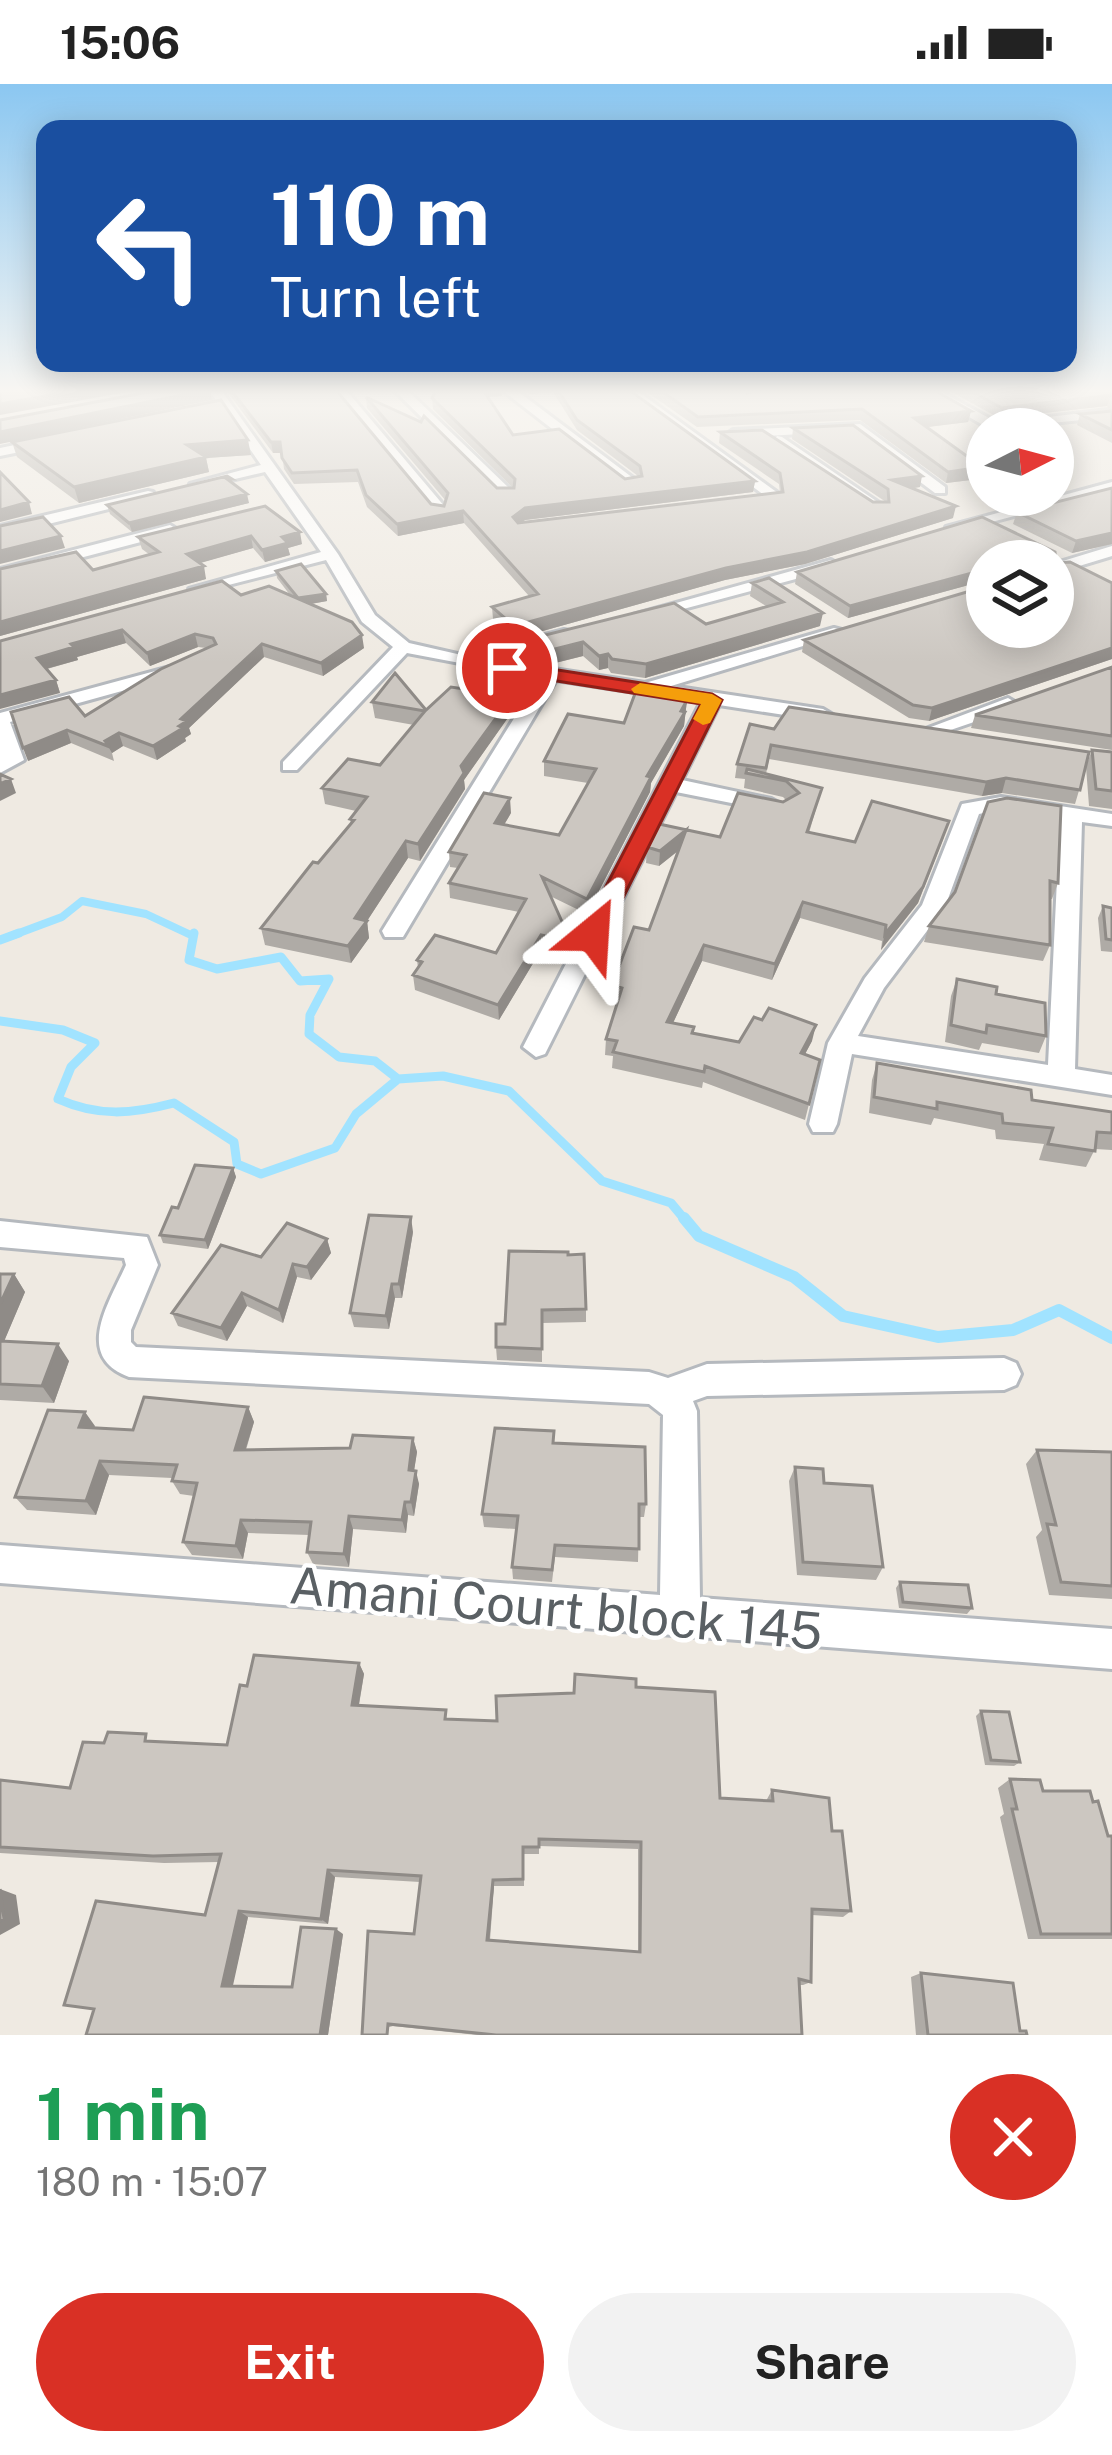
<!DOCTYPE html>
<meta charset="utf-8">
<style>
:root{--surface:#fff;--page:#f2f2f2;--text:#222;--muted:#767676;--accent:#d93025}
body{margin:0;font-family:"Public Sans",sans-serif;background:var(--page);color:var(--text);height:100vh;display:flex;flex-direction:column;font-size:45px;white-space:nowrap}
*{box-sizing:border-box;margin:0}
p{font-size:39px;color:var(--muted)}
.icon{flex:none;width:66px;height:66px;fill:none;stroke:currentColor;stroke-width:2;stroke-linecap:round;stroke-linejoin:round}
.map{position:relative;height:1951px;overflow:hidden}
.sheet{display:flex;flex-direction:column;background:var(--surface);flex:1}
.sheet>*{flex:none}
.hud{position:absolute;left:36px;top:36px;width:1041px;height:252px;border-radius:24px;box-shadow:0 6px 30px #0003;background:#1a4fa0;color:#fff;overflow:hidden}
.needle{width:78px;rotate:84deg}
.controls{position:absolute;left:966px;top:324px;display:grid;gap:24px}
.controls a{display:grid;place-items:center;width:108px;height:108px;border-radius:50%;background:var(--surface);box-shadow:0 6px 30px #0003;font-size:60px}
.pin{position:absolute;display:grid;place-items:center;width:102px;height:102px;color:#fff;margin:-51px;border:6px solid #fff;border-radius:50%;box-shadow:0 3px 12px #0007}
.me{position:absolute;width:132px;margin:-66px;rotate:27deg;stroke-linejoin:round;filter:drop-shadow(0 0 9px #0008)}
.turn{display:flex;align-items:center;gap:42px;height:252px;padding:0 36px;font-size:54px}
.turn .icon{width:156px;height:156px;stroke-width:2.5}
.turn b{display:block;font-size:84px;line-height:102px}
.round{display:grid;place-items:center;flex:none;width:126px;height:126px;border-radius:63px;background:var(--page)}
.overview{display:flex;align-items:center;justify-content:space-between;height:204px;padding:0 36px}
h1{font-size:72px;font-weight:700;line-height:90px;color:#1e9e55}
.button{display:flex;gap:24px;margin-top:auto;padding:24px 36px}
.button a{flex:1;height:138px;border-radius:72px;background:var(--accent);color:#fff;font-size:48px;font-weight:700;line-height:138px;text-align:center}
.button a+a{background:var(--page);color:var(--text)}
.status{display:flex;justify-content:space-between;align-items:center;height:84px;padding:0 60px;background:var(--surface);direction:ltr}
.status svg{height:33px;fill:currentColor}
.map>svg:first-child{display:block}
</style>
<div class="status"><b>15:06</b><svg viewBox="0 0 49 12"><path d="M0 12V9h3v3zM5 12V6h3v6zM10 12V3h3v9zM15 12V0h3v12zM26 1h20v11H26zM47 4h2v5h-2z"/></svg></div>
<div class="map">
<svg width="1112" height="1951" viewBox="0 0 1112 1951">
<rect width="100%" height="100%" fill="#efeae2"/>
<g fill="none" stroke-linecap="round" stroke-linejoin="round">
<path stroke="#a1e3ff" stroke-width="8" d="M11,852L62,833L82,817L146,830L193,852"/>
<path stroke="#a1e3ff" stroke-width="9" d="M194,849L189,876L217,885L281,873L300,897L329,895L310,931L309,950L339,973L375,977L398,995
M0,856L19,849
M0,937L63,946L95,959L71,983L58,1015C98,1033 132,1030 174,1019L234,1058L237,1080L261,1090L335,1064L356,1030L398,995L443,992L509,1007L602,1097L671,1119L686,1137"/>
<path stroke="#a1e3ff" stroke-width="12" d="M684,1134L699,1152L794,1193L843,1232L938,1253L1013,1246L1059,1226L1112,1254"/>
<defs>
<path id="street" d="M209,306H221L338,470L375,531L409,559L466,572L564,546L570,547V555L489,575L645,599L834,544L849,548L671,602L823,625L833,631L823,637L719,621L682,696L771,715L782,721L771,727L676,708L545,970L536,973L523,963L701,618L556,596L403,853H385L382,847L539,594L407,569L297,686H283V678L393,563L362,538L326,476L189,511V505L321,468L265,388L197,404L190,400L261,381Z
M333,306H346L445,423V429H435Z
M394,306H407L511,406V412H501Z
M502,306H516L637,397V403H627Z
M622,306H636L782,412L741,423V417L764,411Z
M922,306H938L998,339L1108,326L1112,333L990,345Z
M860,340L945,403V409H935L852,347L733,354L727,350L733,346Z
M777,352L782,353L885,423L873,426L772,359Z
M49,354L54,361L0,372V364Z
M1112,398V406L954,448L946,443Z
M148,407L153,408V414L0,452V442Z
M170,441L178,446L175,449L0,495V485Z
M1112,462V472L1053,490V480Z
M831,476L839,481L837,484L642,536L633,531Z
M170,583L179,588L176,592L10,638L24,676L0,689V629Z
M1008,614L1018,620L1015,624L933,652L923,646Z
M1001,713L1112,730V742L1082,738L1075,985L1112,991V1011L852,970L837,1040L833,1048H813L809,1040L828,959L865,894L922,821L962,720ZM1001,725L1060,734L1048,981L858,952L884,904L945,823L979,730Z
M0,1137L147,1153L158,1181L131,1246V1258L136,1263L649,1288L668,1294L707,1280L1004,1274L1016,1279L1021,1290L1016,1301L1004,1306L707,1312L693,1317L697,1327L700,1514L1112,1545V1585L0,1499V1461L660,1511L663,1331L649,1320L129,1293C73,1272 109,1219 126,1181L124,1174L0,1163Z"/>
</defs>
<use href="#street" stroke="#b5b9be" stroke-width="6"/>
<use href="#street" fill="#fff" fill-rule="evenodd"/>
</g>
<path fill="#afaba6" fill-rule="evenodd" d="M226,306H336L431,420L444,422L446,417L367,324L366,313L497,404H513L433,325L432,314L435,310L427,306H502V312L488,313L513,351L625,395L638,392L577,346L553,308L529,310L523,306H629L755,397L753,408L525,436L521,439L780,409L779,400L719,359L720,348L873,418H886L792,355L793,344L920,403L912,404L953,434L805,480L725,496L514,555L493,535L492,523L529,512L464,439L398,452L367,423L358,398L294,400L284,385L282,369H273Z
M644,306H746L747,309L971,327L968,338L926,343L979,395L946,399L860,336L697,343Z
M948,306H1112V359L1077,341L1080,330L1110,327L1107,322L999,334Z
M12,358L251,371L206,374L209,388L79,419L17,373Z
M232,395V399L249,419L132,448L110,430L107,421Z
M1112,404V460L1072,469L1013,440L1017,428Z
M265,422L302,460L288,464L290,471L265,478L253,464L199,479L206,495L0,552V485L93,486L150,471L142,465L138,453Z
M982,433L1055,468L1056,479L1070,478L1112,499V575L929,637L909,634L802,568L804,556L987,502V543H1053V477H987V496L848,534L795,500L797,488Z
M276,487L326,510L327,517L311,520L364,564L323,592L264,573L189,644L191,650L185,654L186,657L157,676L123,662L112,669L114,677L71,659L28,677L85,632L206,564L198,563L150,582L126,559L77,573L78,576L47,585L56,596L60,609L0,557L241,511H290L277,494Z
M752,499L820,542L645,594L611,589L608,584L599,586L583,572L551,580L543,572L534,574L529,569V555L706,540L766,522L750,512Z
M1112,583V666L971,644L975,631Z
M687,616L684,642L651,699L650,708L587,830L550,812L568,851V867L565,871L541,866L499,936L415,906L413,891L418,884L417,876L496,869L519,828L450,814L449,799L458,784L450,783L449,768L511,729L504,741L559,751L588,699L544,692V677L624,639Z
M372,618L426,626L512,628L464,696L465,705L420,777L408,774L367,837L369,854L351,879L265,861L261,844L351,740L350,735L356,727L325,720L322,704L380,681L414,641L375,634Z
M774,645L1086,682L1092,666L1112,668V725L1089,722L1086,683L1075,720L1002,709L982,712L769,675L766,690L822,704L809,749L855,758L944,753L918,819L881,866L882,857L800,834L772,896L702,877L673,939L693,949L739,958L812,957L805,970L820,976L805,1036L703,998L702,1004L612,984L613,972L605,971L606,955L617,919L611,917L612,901L649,846L678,767L659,782L646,779L647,763L720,753L786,716L783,713L744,704L745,695L735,694L737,680Z
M988,718L1058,799L1052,815H1050V861L1043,877L924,858L929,842L955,808Z
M1103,822L1112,824V868L1101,867L1098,834Z
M957,895L996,910L1046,952L1039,969L982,959L979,966L945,958L951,912Z
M877,979L1032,1016L1112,1028V1066L1095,1065L1086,1083L1039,1076L1044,1060L996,1055L995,1046L934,1034L931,1041L869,1029L872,996Z
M233,1084L236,1093L208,1165L163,1159L160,1151L178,1124Z
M413,1148L402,1214H395L389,1245L354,1243L350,1229Z
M327,1155L331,1169L311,1196L297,1193L283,1239L247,1222L227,1257L178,1242L172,1229L261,1173Z
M568,1171L586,1225V1238L542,1239V1278L497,1276L496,1263L505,1240Z
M0,1188L1,1190H14L25,1208L4,1257L69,1277L54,1319L0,1316Z
M248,1323L254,1338L246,1366L350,1364L413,1354L417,1368L414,1386L419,1400L414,1432L408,1431L406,1449L353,1445L349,1483L313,1480L307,1468L310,1451L248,1449L243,1475L192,1471L183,1458L194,1412L180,1410L172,1397V1394L109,1391L96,1431L27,1426L15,1413L85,1328L94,1344L133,1346Z
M554,1359L646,1420L644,1433H639L638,1478L555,1473L552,1498L513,1495L512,1483L516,1445L484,1443L482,1430Z
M1037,1366L1112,1368V1515L1049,1511L1036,1453L1042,1446L1026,1380Z
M795,1383L824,1399L883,1483L876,1496L797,1491L789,1397Z
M900,1498L972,1524L967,1530L899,1524L896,1504Z
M359,1579L364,1590L359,1621L449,1636L497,1637L574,1609L636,1603L720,1714L766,1717L772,1706L832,1747L851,1827L843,1833L812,1831L811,1898L803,1901H799L802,1951H477L393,1942L362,1951L414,1850L420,1798L335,1793L328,1840L248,1833L232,1902L292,1903L343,1850L328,1951L64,1921L205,1831L219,1778L164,1779L0,1769V1696L70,1704L104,1659L155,1658L227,1661L247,1602ZM539,1762L638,1765V1868L490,1856L494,1802H524V1770H539Z
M981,1627L1020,1678L1014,1682L985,1681L976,1632Z
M1010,1695L1043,1707L1093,1718L1108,1752H1112V1855H1028L1000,1733L1004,1730L998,1704Z
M921,1889L1020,1947L1027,1951H916L911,1893Z"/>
<path fill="#8f8b87" d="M79,306H138L0,331V320Z
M210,306L212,316L0,360V348Z
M481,306H502V312L482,313Z
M529,306H553V308L529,310Z
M1111,311L1107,322L999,334L1002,324Z
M971,327L968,338L912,345L914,334Z
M248,356L251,371L206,374L209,388L79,419L74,403L187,361Z
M271,358H280L282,369H273Z
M982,383L979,395L946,399L948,388Z
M922,392L920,403L889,408L892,396Z
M755,397L753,408L525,436L514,444L513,433L525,424Z
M247,410L249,419L132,448L129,439Z
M29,418L32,430L0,438V426Z
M956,422L953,434L805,480L725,496L514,555V542Z
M463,427L464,439L398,452L397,440Z
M300,448L302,460L288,464L290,471L265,478L262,466L282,453Z
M1112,449V460L1072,469L1076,457Z
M61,452L65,464L0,480V467Z
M251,452L253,464L190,482L187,470Z
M204,482L206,495L0,552V538Z
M987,485V496L848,534L850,522Z
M326,510L327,517L299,522L298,514Z
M823,529L820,542L645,594L646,580Z
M122,546L126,559L77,573L78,576L42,586L37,574L71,560Z
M195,550L198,563L150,582L147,569Z
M362,551L364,564L323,592L321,579Z
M543,558V572L534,574V560Z
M583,558V572L551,580V566Z
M262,560L264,573L189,644L191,650L185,654L186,657L157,676L153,662Z
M1112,564V575L929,637L932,624Z
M608,570V584L599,586V572Z
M56,596L60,609L0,625V611Z
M512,612V628L464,696L465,705L420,777L418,760L461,682Z
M687,616L684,642L651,699L650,708L587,830V815Z
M67,646L71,659L28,677L23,664Z
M119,649L123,662L112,669L105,657Z
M1006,694L1002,709L982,712L986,698Z
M11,695L16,709L0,717V700Z
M510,714L511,729L496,754L495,739Z
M949,737L918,819L881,866L885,850Z
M686,746L684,762L659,782L660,767Z
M406,757L408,774L367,837L369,854L351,879L348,862L355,834Z
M803,818L800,834L772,896L775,880Z
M541,851V866L499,936L498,921Z
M704,861L702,877L666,954L667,938Z
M816,941L812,957L797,985L801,969Z
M233,1084L236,1093L208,1165L205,1156Z
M411,1133L413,1148L402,1214L399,1200Z
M327,1155L331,1169L311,1196L307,1183Z
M293,1180L297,1193L283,1239L279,1226Z
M14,1190L25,1208L0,1267V1220Z
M392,1200L395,1214L389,1245L386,1232Z
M242,1209L247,1222L227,1257L221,1244Z
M58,1260L69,1277L54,1319L42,1302Z
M248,1323L254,1338L241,1380L235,1366Z
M85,1328L95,1342L89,1357L79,1343Z
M413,1354L417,1368L412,1400L409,1386Z
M100,1377L109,1391L96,1431L86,1417Z
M416,1387L419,1400L414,1432L411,1418Z
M405,1418L408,1431L406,1449L402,1436Z
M349,1432L353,1445L349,1483L344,1470Z
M241,1436L248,1449L243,1475L236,1462Z
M359,1579L364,1590L357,1631L352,1621Z
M328,1786L335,1793L328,1840L321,1835Z
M493,1796L494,1802L489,1861L487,1856Z
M0,1805L16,1811L20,1840L0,1851Z
M239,1827L248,1833L232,1906L222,1902Z
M336,1845L343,1850L328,1951H320Z"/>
<path fill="#ccc7c1" stroke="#8f8b87" stroke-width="3" fill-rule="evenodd" d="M0,306H79L0,320Z
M159,306H207L0,348V336Z
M231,306H336L431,420L444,422L448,409L366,313L421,338L424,332L497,404H514L515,395L432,314L436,306H483L513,351L559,345L625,395L642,392L640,382L577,336L558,306H629L755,397L525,424L513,433L518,439L783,408L780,389L720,348L762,346L873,418H889L888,405L793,344L853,341L922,392L892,396L956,422L807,468L726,484L514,542L492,523L538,510L463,427L397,440L366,411L357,386L292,389L282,374L280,358H271Z
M660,306H746L747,309L755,306H934L971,327L914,334L982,383L948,388L862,325L698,333Z
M969,306H1112V313L1111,311L1002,324Z
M221,316L248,356L187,361L206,373L74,403L12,358Z
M1112,327V346L1080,330Z
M0,388L29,418L0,426Z
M227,392L232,395H227L247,410L129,439L107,421Z
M1112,404V449L1076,457L1017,428Z
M265,422L300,448L282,453L288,459L262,466L251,452L187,470L204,482L0,538V485L76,468L93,486L159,468L138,453Z
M43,433L61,452L0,467V442Z
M982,433L1055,468L1056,479L1070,478L1112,499V564L932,624L913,621L804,556L987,502V543H1053V477H987V485L850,522L797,488Z
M301,480L326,510L298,514L276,487Z
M769,494L823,529L646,580L612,575L608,570L599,572L583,558L551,566L543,558L534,560L529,555L674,519L706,540L783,518L752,499Z
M222,497L241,511L269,502L352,538L362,551L321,579L262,560L181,635L187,637L179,642L183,644L153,662L119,649L105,657L110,663L67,646L23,664L11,628L69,613L85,632L161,585L216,560L213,554L195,550L147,569L122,546L71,560L74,563L37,574L56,596L0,611V557Z
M1112,583V652L975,631Z
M395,589L426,626L451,603L512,612L461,682L464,689L418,760L406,757L355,834L367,837L348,862L261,844L313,778L318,779L354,736L350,735L367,713L322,704L348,675L380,681L425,627L372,618Z
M636,607L687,616L681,627L685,628L647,692L651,693L587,815L542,793L568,851L566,856L541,851L498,921L413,891L422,878L417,876L435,851L496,869L526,815L449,799L466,771L449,768L484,709L510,714L495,739L559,751L596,685L544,677L568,630L624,639Z
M789,623L1089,668L1080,706L1006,694L986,698L771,661L766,684L737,680L750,640L774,645Z
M1092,666L1112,668V707L1096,705Z
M747,685L822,704L807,748L855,758L872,717L949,737L923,803L885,850L886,841L803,818L775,880L704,861L667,938L694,943L692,949L739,958L754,933L762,936L769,924L816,941L801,969L820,976L809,1020L705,982L704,988L613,968L617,957L606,955L622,904L612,901L634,843L649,846L686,746L660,767L647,763L659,740L720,753L738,709L783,718L799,709L786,697L746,689Z
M0,690L11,695L0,700Z
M1007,714L1061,722L1058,799L1050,797V861L929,842L955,808L988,718Z
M1103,822L1112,824V856L1106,855Z
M957,895L997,903L996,910L1045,919L1046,952L987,941L986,949L951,941Z
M877,979L1031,1006L1032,1016L1112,1028V1049L1097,1048L1095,1067L1048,1060L1053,1044L1003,1039L1002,1030L937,1018V1025L874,1013Z
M195,1081L233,1084L205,1156L160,1151L172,1123L178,1124Z
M369,1131L411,1133L399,1200H392L386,1232L350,1229Z
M287,1139L327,1155L307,1183L293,1180L279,1226L242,1209L221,1244L172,1229L221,1161L261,1173Z
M509,1167L568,1168V1171L584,1170L586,1225L542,1226V1265L496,1263V1240H505Z
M0,1190H14L0,1220Z
M0,1257L58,1260L42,1302L0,1300Z
M144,1313L248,1323L235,1366L350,1364L353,1351L413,1354L409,1386L416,1387L411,1418H405L402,1436L349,1432L344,1470L307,1468L311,1438L241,1436L236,1462L183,1458L197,1399L172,1397L177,1381L100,1377L86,1417L15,1413L48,1326L85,1328L79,1343L133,1346Z
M495,1344L554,1347L553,1359L645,1363L646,1420H639V1465L555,1461L552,1486L512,1483L518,1432L482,1430Z
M1037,1366L1112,1368V1502L1061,1498L1047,1440L1056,1441Z
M795,1383L823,1385L824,1399L872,1402L883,1483L803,1478Z
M900,1498L968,1501L972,1524L903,1518Z
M254,1571L359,1579L352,1621L446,1626L445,1635L497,1637L496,1612L574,1609L575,1590L636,1595V1603L715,1608L720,1714L773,1717L772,1706L829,1714L832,1747H842L851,1827L812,1825L811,1898L799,1895L802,1951H496L388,1940L387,1951H362L368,1847L414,1850L421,1792L328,1786L321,1835L239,1827L222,1902L292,1903L301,1843L336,1845L320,1951H86L94,1925L64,1921L96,1817L205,1831L221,1770L153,1772L0,1763V1696L70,1704L83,1658L104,1659L108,1648L146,1650L145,1657L227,1661L240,1601L247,1602ZM539,1755L641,1758L640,1868L487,1856L493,1796L523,1795V1763H539Z
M981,1627L1009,1628L1020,1678L991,1676Z
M1010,1695L1040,1696L1043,1707H1090L1093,1718L1098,1717L1108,1752H1112V1850H1041L1012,1725H1017Z
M0,1805L4,1835L0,1837Z
M921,1889L1013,1899L1020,1947H1026L1027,1951H928Z"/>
<linearGradient id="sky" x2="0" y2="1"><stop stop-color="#8bc7f1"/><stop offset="0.53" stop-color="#f8f6f2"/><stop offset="1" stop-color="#f8f6f2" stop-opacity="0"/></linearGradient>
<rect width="1112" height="579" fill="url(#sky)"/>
<path fill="#d93025" stroke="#8d1f18" stroke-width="3" d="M507,578L712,610L722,616L602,856L593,858L581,850L701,620L500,588V580Z"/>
<path fill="#f59e0b" d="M640,599L712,610L722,616L710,639L703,641L693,635L701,620L634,609L631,605Z"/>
<g text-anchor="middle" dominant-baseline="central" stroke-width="9" stroke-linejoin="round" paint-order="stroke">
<g font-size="51" fill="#5a6064" stroke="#fff">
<text transform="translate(556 1524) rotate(5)">Amani Court block 145</text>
</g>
</g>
</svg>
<div class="controls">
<a><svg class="needle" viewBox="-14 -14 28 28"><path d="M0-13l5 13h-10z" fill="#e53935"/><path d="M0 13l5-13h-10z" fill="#767676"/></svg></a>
<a><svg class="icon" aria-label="layers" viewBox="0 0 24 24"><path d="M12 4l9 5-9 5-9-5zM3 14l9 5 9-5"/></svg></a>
</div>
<div class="pin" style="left:507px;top:584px;background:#d93025"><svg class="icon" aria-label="arrive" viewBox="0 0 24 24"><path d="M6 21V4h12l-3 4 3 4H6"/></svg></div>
<svg class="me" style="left:593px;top:850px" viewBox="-20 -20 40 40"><path d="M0-17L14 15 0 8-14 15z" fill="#d93025" stroke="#fff" stroke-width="4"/></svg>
<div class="hud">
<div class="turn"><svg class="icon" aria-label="left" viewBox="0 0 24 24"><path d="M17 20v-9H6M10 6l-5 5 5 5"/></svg><div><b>110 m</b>Turn left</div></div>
</div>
</div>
<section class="sheet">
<div class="overview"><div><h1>1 min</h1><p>180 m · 15:07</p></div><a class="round" style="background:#d93025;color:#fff"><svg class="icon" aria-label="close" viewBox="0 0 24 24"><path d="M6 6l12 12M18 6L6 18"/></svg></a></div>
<div class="button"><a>Exit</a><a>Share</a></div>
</section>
